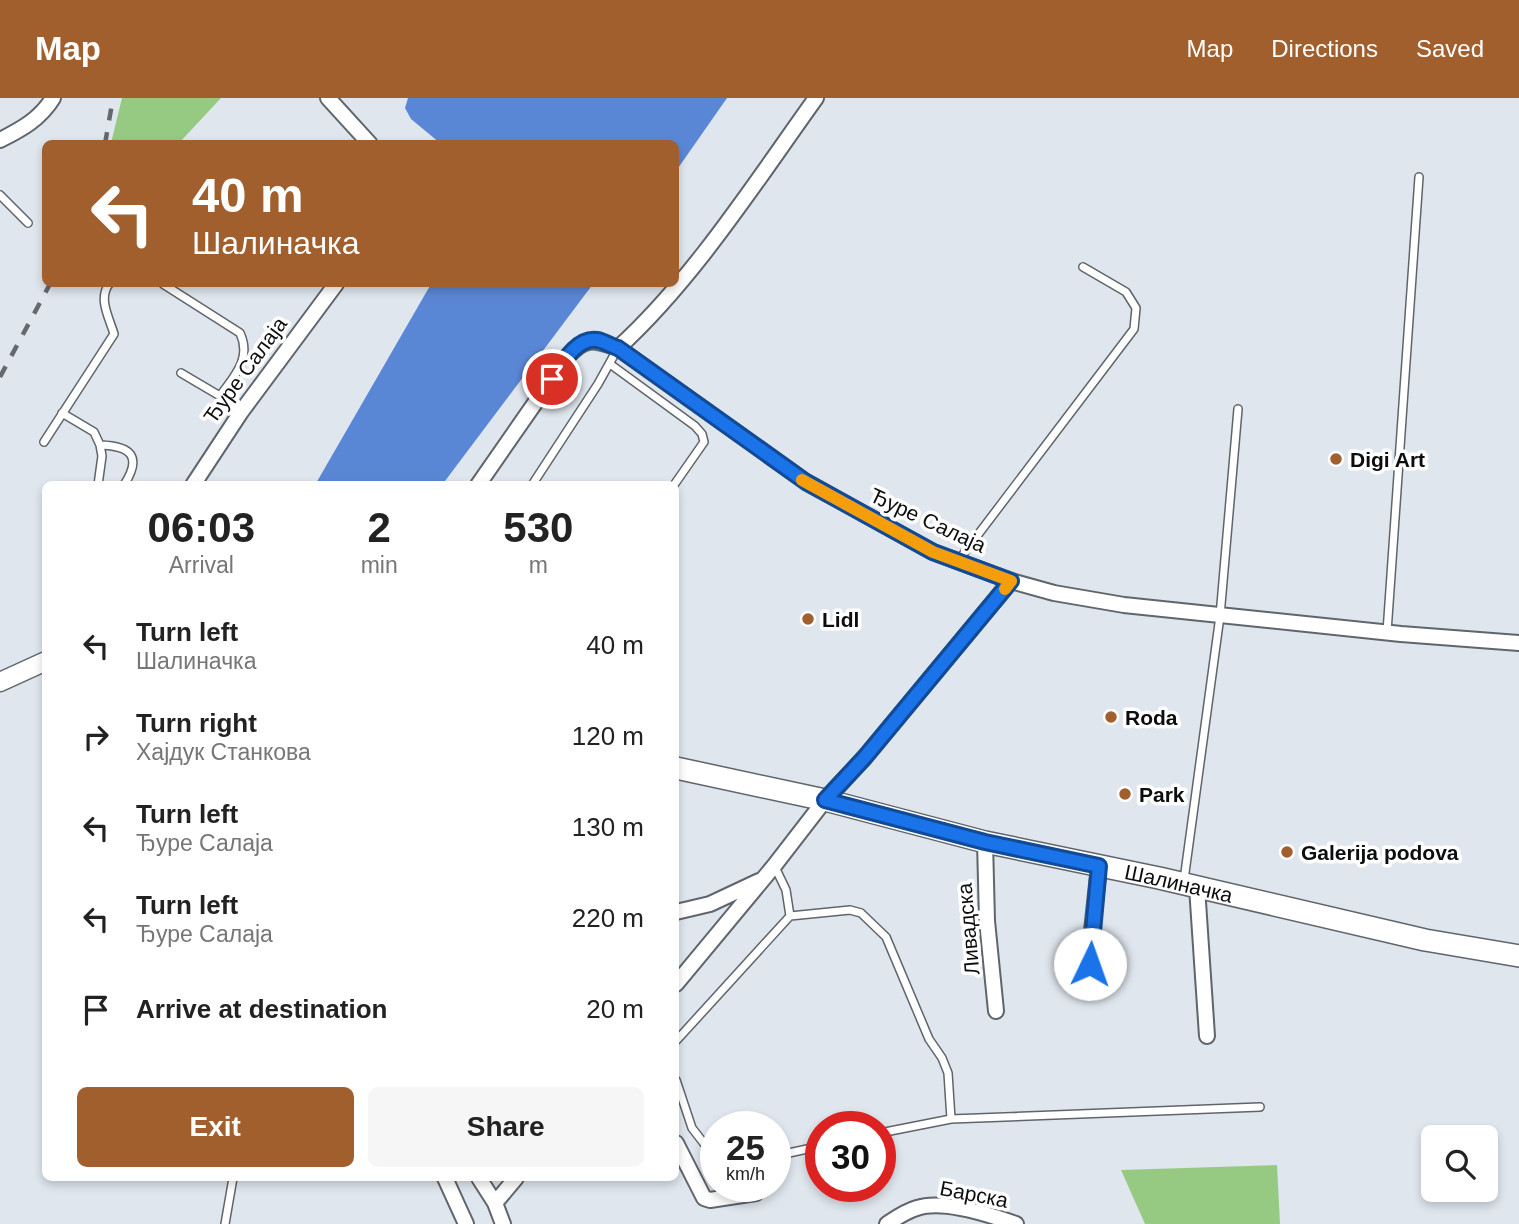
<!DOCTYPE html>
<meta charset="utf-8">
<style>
:root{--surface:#fff;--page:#f6f6f6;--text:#222;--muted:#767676;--accent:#a25f2e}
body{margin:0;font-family:Helvetica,sans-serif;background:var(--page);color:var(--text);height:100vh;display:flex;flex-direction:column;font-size:26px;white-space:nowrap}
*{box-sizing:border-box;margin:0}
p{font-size:23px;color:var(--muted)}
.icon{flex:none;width:38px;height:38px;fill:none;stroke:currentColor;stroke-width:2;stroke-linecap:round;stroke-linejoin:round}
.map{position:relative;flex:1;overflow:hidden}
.sheet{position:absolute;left:42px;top:383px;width:637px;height:700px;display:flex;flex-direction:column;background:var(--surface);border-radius:10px;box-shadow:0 4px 10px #0003}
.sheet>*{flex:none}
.hud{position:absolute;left:42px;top:42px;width:637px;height:147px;border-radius:10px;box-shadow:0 4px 10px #0003;background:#a25f2e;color:#fff;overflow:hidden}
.tools{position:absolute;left:1421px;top:1027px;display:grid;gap:14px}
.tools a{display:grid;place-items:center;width:77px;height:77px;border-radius:10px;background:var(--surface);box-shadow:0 4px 10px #0003;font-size:35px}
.speed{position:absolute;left:700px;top:1013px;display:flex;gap:14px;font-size:35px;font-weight:700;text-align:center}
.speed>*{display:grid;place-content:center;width:91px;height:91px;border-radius:50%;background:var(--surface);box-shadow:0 4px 10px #0003;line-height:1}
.speed small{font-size:18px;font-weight:400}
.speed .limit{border:10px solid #d22;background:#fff;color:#111}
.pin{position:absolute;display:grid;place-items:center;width:60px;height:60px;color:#fff;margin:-30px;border:4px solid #fff;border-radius:50%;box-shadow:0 2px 7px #0007}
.me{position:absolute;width:77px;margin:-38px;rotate:3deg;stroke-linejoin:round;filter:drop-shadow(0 0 5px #0008)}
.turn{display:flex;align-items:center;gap:24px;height:147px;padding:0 35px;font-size:32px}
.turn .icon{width:91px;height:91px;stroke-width:2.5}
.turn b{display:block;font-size:49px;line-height:60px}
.eta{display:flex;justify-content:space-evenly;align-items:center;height:119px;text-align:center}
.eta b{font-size:42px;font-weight:600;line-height:49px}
.button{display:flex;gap:14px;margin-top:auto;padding:14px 35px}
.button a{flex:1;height:80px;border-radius:10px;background:var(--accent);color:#fff;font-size:28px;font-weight:600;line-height:80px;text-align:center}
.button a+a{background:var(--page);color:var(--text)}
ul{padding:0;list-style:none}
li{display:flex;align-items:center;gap:21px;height:91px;padding:0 35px}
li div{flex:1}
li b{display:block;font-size:26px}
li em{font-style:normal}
header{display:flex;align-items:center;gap:42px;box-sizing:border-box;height:98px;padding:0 35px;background:var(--accent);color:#fff}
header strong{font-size:33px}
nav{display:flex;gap:38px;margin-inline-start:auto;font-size:24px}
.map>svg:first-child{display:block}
</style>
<header>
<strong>Map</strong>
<nav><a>Map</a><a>Directions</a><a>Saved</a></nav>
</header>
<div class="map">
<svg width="1519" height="1126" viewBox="0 0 1519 1126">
<rect width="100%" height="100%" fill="#dfe6ed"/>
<path fill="#96ca82" d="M122,0H221L179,45H111Z
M1277,1067L1280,1126H1145L1121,1072Z"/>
<path fill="#5a87d5" d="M408,0H727L676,73V46L440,45L411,21L405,10Z
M431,186H593L442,387H315Z"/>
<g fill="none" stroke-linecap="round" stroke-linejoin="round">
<defs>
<path id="service" d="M0,97L28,125
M163,186L240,235C252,261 234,278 220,298
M610,266L695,328L702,336L704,344L674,387
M181,275L220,298L241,314
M62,315L94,334L100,347C132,348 142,359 124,387
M44,344L114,236C109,219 98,201 109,186
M98,387L102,358L100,347
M532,387L598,286L618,250
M958,463L1134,231L1136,210L1126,194L1083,169
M1387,534L1419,79
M775,769L786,792L790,818L850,812L861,815L886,839L929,941L942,960L948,975L951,1021L1260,1009
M1184,782L1220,518L1238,311
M676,943L790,818
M676,982L692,1030L716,1061
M880,1035L951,1021
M775,1058L821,1048
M225,1126L233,1080"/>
<path id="minor" d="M328,0L370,46
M0,42C22,31 40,21 53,0
M618,250C693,182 757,82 816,0
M193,387L241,314L336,186
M478,387L567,259C586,238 594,242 618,250L806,384L933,454L1011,483L1054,495L1124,507L1401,536L1519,545
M985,744L987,823L996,913
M1197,789L1207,938
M676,814L710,806L759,783
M676,886L774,768L825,702L865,659L1011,483
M1098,886L1089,860L1099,768
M676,1045L704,1100L710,1102L756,1095
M445,1080L466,1126
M479,1080L495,1105L503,1126
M495,1105L516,1080
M887,1126C896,1120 906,1113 917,1110C943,1101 991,1117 1016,1126"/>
<path id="tertiary" d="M0,584L46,563"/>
<g id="secondary">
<path id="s1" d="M676,670L825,702L985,744L1159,780L1425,842L1519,858"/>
</g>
</defs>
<use href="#service" stroke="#5f656b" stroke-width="10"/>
<use href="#minor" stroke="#5f656b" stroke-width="18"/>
<use href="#tertiary" stroke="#5f656b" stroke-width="21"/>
<use href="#secondary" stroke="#5f656b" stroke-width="24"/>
<use href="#service" stroke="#fff" stroke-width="7"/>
<use href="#minor" stroke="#fff" stroke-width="14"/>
<use href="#tertiary" stroke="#fff" stroke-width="18"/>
<use href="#secondary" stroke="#fff" stroke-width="21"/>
<path stroke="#64696d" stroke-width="4.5" stroke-dasharray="12 12" stroke-linecap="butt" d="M105,46L113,0
M0,279L50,186"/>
</g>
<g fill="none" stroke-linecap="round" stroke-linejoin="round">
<defs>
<path id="route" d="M552,281C562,267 576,239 597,242C604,243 611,248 618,250L806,384L933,454L1011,483L865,659L825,702L985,744L1099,768L1090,866"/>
</defs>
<use href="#route" stroke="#114b97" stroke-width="18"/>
<use href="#route" stroke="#1a73e8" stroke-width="12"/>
<path stroke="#f59e0b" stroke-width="12" d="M802,382L933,454L1011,483L1005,491"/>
</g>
<g fill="#a25f2e" stroke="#fff" stroke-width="2.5">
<circle cx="1336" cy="361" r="7"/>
<circle cx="808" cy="521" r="7"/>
<circle cx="1111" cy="619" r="7"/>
<circle cx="1125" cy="696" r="7"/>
<circle cx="1287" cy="754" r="7"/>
</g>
<g text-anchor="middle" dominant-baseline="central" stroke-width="7" stroke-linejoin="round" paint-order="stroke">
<g font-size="21" fill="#0b0d0f" stroke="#fff">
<text transform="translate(245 272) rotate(-54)">Ђуре Салаја</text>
<text transform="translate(928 422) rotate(25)">Ђуре Салаја</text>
<text stroke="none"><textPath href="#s1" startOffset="516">Шалиначка</textPath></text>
<text transform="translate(968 831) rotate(-95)">Ливадска</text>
<text transform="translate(974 1096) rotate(11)">Барска</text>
</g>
<g font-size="21" font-weight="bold" fill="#0b0d0f" stroke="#fff" text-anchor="start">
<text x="1350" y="361">Digi Art</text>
<text x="822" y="521">Lidl</text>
<text x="1125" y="619">Roda</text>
<text x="1139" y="696">Park</text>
<text x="1301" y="754">Galerija podova</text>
</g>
</g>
</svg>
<div class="tools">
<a><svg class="icon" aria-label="search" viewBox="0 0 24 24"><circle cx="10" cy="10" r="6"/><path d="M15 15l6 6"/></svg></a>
</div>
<div class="speed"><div>25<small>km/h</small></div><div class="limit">30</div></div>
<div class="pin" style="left:552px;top:281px;background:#d93025"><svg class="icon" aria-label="arrive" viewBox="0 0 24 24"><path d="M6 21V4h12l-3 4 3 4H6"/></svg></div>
<svg class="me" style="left:1090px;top:866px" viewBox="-20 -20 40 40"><circle r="19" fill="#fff"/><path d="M0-13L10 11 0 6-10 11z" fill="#1a73e8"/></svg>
<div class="hud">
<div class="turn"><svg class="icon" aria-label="left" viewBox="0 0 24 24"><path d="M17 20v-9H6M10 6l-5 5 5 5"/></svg><div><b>40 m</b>Шалиначка</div></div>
</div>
<section class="sheet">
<div class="eta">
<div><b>06:03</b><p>Arrival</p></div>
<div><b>2</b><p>min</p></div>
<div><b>530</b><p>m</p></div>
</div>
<ul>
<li><svg class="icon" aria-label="left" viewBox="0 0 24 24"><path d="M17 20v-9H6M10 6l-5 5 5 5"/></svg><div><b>Turn left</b><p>Шалиначка</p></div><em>40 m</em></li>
<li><svg class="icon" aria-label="right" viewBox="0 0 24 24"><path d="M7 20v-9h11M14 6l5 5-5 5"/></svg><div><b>Turn right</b><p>Хајдук Станкова</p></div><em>120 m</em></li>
<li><svg class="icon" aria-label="left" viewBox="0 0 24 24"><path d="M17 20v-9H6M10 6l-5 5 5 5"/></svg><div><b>Turn left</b><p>Ђуре Салаја</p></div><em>130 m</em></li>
<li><svg class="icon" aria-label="left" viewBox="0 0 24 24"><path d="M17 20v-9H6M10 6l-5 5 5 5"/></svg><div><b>Turn left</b><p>Ђуре Салаја</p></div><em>220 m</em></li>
<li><svg class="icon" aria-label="arrive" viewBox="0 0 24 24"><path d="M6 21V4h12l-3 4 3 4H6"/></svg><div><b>Arrive at destination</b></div><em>20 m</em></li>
</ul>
<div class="button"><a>Exit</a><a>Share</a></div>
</section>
</div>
